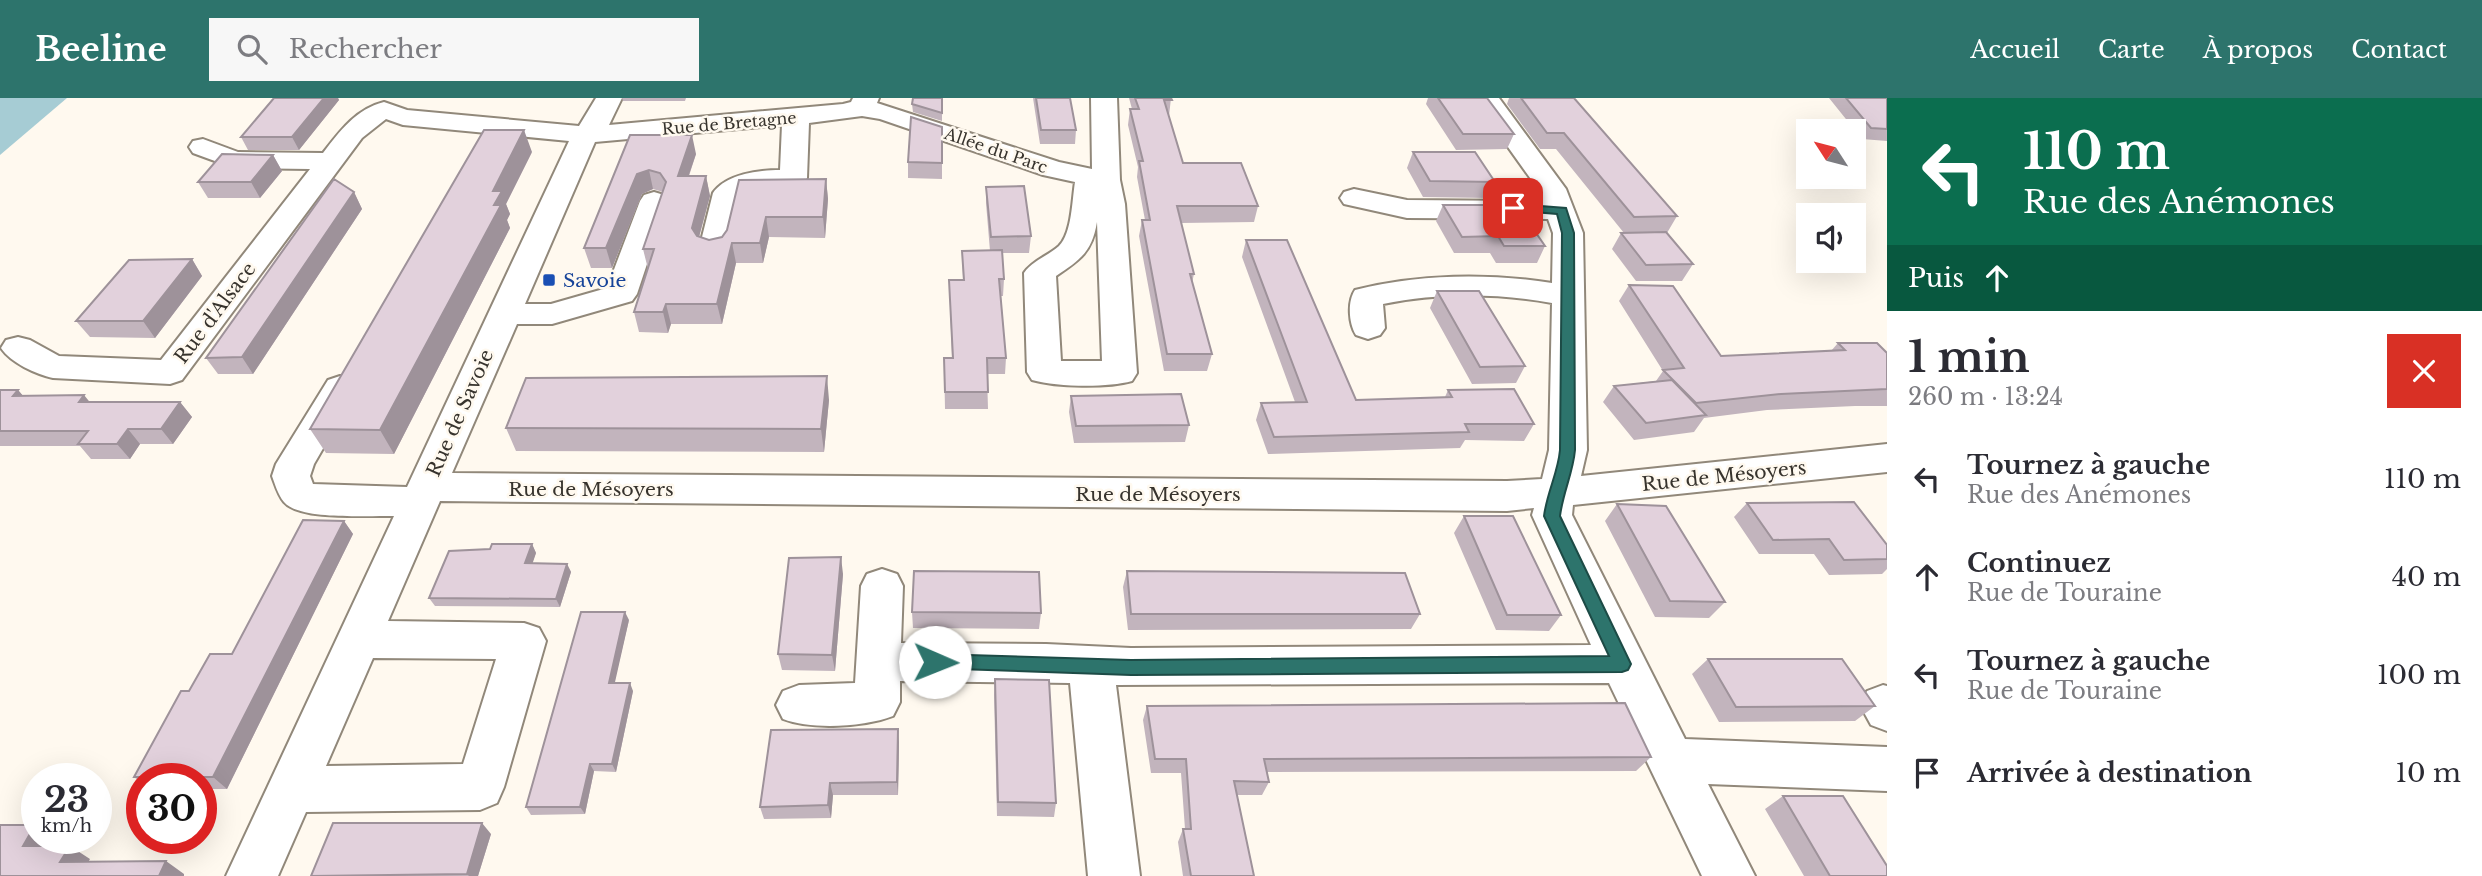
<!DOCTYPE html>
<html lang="fr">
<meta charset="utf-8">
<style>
:root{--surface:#fff;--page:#f7f7f7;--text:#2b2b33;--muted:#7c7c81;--accent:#2d746c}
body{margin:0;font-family:"Libre Baskerville",serif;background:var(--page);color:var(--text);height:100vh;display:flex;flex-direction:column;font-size:26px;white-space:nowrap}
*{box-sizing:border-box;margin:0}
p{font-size:23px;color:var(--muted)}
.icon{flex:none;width:38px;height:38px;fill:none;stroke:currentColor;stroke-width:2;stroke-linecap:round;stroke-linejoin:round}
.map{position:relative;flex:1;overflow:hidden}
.panel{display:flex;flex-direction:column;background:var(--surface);width:595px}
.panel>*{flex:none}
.guide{background:#0b6e4f;color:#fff;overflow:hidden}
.needle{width:46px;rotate:306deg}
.tools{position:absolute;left:1796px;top:21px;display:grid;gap:14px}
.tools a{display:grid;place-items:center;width:70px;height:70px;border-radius:0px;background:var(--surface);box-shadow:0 7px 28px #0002;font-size:35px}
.speed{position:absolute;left:21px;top:665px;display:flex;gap:14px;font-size:35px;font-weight:700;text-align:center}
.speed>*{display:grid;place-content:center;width:91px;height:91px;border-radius:50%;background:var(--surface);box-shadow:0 7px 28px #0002;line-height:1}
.speed small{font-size:18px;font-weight:400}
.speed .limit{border:10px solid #d22;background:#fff;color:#111}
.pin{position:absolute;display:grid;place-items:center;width:60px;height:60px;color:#fff;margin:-30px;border-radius:14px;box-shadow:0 4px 10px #0006}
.me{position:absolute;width:77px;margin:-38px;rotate:91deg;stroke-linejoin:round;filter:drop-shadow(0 0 5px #0008)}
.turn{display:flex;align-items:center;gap:24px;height:147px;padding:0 21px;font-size:32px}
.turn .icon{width:91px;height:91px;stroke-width:2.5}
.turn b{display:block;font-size:49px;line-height:60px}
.then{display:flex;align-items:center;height:66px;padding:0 21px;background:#0003;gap:14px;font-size:26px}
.round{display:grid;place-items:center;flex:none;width:74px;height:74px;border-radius:0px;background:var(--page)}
.head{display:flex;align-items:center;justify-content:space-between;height:119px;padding:0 21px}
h1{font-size:42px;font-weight:700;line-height:52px}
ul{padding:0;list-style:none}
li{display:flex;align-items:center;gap:21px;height:98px;padding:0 21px}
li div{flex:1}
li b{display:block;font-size:26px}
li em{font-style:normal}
header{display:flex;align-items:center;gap:42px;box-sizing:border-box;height:98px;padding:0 35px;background:var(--accent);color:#fff}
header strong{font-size:33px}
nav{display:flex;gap:38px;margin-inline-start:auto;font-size:24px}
.search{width:490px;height:63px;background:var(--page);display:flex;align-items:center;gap:18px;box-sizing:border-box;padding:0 24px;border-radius:0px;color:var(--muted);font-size:26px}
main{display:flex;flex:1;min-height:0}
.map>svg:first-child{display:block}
</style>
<header>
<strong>Beeline</strong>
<div class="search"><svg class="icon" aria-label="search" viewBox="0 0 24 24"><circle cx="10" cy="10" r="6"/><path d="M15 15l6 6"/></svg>Rechercher</div>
<nav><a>Accueil</a><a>Carte</a><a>À propos</a><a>Contact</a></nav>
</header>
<main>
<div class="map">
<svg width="1887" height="778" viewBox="0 0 1887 778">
<rect width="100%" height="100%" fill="#fff9ef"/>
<path fill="#a6ccd4" d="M0,0H67L0,57Z"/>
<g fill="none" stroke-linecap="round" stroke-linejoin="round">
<defs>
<path id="minor" d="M596,0H622L609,27L843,6L851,4L853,0H879L877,5L1059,64L1092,71L1091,0H1117L1120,82L1125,106L1137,275L1132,283C1107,290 1057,289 1032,282L1027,274L1024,175C1033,162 1048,158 1059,148C1072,135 1072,102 1075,84L1043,77L880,21L862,18L809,25L807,80L803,86L765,88L740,100L729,151L725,157L714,160L703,157L699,151L713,95C726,76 759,72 780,72L782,27L595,44L525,206H551L607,190L640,103L644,97L654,94L664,97L668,103L637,196L632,203L552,226H517L452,375L1507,383L1542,381L1549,352L1552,205C1497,195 1437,195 1383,206L1385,230L1380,237L1368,241L1356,237C1349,226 1347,204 1355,192C1418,176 1488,175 1552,185L1553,135L1548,121L1407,120L1344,106L1340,100L1344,94L1354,91L1407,102L1542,103L1538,91L1473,0H1499L1566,91L1583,135L1587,352L1581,378L1887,346V374L1573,407L1572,417L1685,641L1887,649V693L1708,686L1755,778H1702L1609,585L1116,587L1140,778H1088L1070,585L900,583V604L893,618C865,629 811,632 783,621L776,607L783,593L799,587L855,585L861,488L867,476L882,471L897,476L903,488L901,545L1046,546L1131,550L1591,547L1532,417L1534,410L1507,413L440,403L388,523L524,525L539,530L546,543L504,689L497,705L480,712L306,714L278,778H226L394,418C369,417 300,423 284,404C278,397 275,386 272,378L276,366L328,282L340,278L352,282L358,290L314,366L310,378L313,386L407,389L569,43L403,27L386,21L362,40L182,282L170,286L53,280C36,276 11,265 1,250L6,242L18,239L30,242L59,258L161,262L310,71L234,70L193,55L189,49L193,43L203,41L238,54L323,55C340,33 356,11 384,4L407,12L579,28ZM1097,124L1102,263H1061L1056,178C1080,162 1092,154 1097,124ZM373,560L496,561L463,666L326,668Z
M1883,587L1887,588V633L1871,627L1860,607L1867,593Z"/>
</defs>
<use href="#minor" stroke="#91887a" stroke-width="4"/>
<use href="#minor" fill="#fff" fill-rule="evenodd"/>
</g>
<path fill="#c2b4bd" d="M274,0H338L339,2L299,52H248L241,39Z
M622,0H686L685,3H623Z
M942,0V23L913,14L912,6Z
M1033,0H1070L1076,32L1075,46H1040Z
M1129,0H1171L1169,18L1183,65L1258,108L1254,124L1181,125L1194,176L1192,185L1212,256L1207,273H1164L1139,138L1142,122H1145L1137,79L1138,69L1128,27L1130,11H1132Z
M1428,0H1487L1514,36L1507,51L1456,52L1426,6Z
M1509,0H1574L1677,118L1667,135L1693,166L1682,183H1636L1612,151L1621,135H1624L1556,51H1540L1507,6Z
M1829,0H1887V43L1862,41Z
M942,29V81L908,80V64Z
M630,37L696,56L689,78H706L710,98L699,139L709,142L722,139L826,81L828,101L825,140L769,139L763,165H736L722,226H671L668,235L639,234L634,214L648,171L643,151L663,94L653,91L642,96L612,170H591L584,150Z
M532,54L506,106L510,116L507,122L510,130L394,356L326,355L310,331Z
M1413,54L1495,84L1488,100L1423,99L1407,70Z
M273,57L282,73L260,100H208L198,84Z
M986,89L1031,138L1029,155H1002L1004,181L1003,198H1001L1006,260L1005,276H987L988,311H945L944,260H952L949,182H963L962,153H990L986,105Z
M354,94L362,111L253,276H218L206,260Z
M1443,107L1517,116L1545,148L1537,165H1496L1490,155H1454L1436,123Z
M1246,142L1356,302L1445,299L1448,292L1534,326L1524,343L1465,342L1460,350L1268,356L1256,322L1261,305L1295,304L1242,159Z
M192,161L202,178L155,240L90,239L76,223Z
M1629,187L1721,258L1831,253L1838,245L1887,255V308H1855L1767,312L1704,320L1694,334L1634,342L1603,304L1614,288L1656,283L1663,273L1619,203Z
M1437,193L1525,268L1516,285L1472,286L1430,210Z
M0,292H18L23,298L89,304H180L192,319L173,346H140L130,361H91L80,348H0Z
M1071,298L1189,327L1185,344L1074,345L1069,314Z
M829,302L824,354L516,353L506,330Z
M1747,405L1887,447V471L1882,476L1829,477L1814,456H1759L1734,419Z
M1617,406L1725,504L1709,520L1655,519L1605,423Z
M1464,418L1561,517L1549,533L1496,532L1454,435Z
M344,423L353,436L227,691H201V681H142V685L134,679L189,593L232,556Z
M532,446L536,455L532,465L567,466L571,474L560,509L435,508L429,500L490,451Z
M1127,473L1420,516L1411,531L1128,532L1123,489Z
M843,476L835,573L782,572L778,556Z
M912,514L1041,515L1039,531L913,530Z
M629,522L614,585L633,593L616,674L594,673L585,716L531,717L526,709Z
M1708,561L1875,608L1855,623L1719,624L1692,576Z
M995,581L1056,705L1054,719L997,718L994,597Z
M1147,608L1651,659L1636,673L1267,674L1269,684L1262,697H1237L1254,778H1183L1178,744L1183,731H1185L1181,675H1151L1143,622Z
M899,644L898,697H833L831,720L764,721L760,709Z
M1783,698L1887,778H1804L1765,711Z
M491,736L478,778H311Z"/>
<path fill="#9e929a" d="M324,0H338L339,2L299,52L292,39Z
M524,32L532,54L506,106L510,116L507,122L510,130L394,356L380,332L494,107L493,93Z
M692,37L696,56L682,97L678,78Z
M273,57L282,73L260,100L251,84Z
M649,72L653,91L642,96L612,170L606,150L637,76Z
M706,78L710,98L696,150L692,130Z
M826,81L828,101L825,140L823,119Z
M354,94L362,111L253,276L242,259Z
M766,119L769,139L763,165L760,145Z
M732,145L736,165L722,226L717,206Z
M192,161L202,178L155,240L143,223Z
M666,206L671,226L668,235L663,214Z
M827,278L829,302L824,354L821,331Z
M18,292L31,307L13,298Z
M84,297L97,313L79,304Z
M180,304L192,319L173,346L161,331Z
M128,331L140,346L130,361L117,346Z
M344,423L353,436L227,691L213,679Z
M532,446L536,455L530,473L525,465Z
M841,459L843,476L835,573L832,557Z
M567,466L571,474L560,509L556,501Z
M625,514L629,522L613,593L609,585Z
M630,585L633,593L616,674L612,666Z
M898,631L899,644L898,697L897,684Z
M590,666L594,673L585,716L580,709Z
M830,685L833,697L831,720L828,707Z
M482,725L491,736L478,778H469L467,776Z
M35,727L37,728V740L56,741L44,761L23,748Z
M70,748L90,761L81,777L60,764Z
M166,763L184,776V778H159Z"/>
<path fill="#e2d1dc" stroke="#9e929a" stroke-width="2" d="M274,0H324L292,39H241Z
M913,0H942V15L912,6Z
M1036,0H1070L1076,32H1041Z
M1135,0H1171L1172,2H1164L1183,65H1241L1258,108H1177L1194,176H1190L1212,256H1167L1142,122H1150L1139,63H1143L1130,11H1139Z
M1438,0H1487L1514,36H1463Z
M1521,0H1574L1677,118L1634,119L1564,35H1547Z
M1846,0H1887V31L1871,30Z
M911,19L942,29V65L908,64Z
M484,32H524L493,93H502L494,107H501L380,332L310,331Z
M630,37H692L678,78H706L692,130L697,138L709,142L722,139L727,132L739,82L826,81L823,119H766L760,145H732L717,206H666L663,214H634L654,151H643L666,84L660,75L649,72L637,76L606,150H584Z
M1413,54H1475L1495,84L1430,83Z
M222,56L273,57L251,84H198Z
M334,81L354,94L242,259L206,260Z
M1024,88L1031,138L991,139L986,89Z
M1443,107H1511L1517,116H1523L1545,148H1504L1498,138L1462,139Z
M1666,134L1693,166L1646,167L1621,135Z
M1246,142H1287L1356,302L1452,299L1448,292L1514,291L1534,326H1465L1469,334L1274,339L1261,305L1307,304Z
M1002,152L1004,181H999L1006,260H987L988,294H945L944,260H953L949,182H964L962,153Z
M192,161L143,223H76L129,162Z
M1629,187L1673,188L1721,258L1845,252L1838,245H1877L1887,255V291L1781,296L1696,305L1663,272L1684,270Z
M1437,193H1479L1525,268L1480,269Z
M827,278L821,331L506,330L526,280Z
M1672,282L1706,317L1646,325L1614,288Z
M0,292H18L13,298L84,297L79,304H180L161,331H128L117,346H78L88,333H0Z
M1181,296L1189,327L1076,328L1071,298Z
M1854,404L1887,447V461L1844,462L1829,441L1773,442L1747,405Z
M1617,406L1666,408L1725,504L1670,503Z
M1464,418H1513L1561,517H1507Z
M303,422L344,423L213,679H134L181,593H189L210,556H232Z
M492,446H532L525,465L567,466L556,501L429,500L449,453L490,451Z
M841,459L832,557L778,556L789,460Z
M914,473L1039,474L1041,515L912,514Z
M1127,473L1405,475L1420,516H1131Z
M581,514H625L609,585H630L612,666H590L580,709H526Z
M1708,561H1842L1875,608L1736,609Z
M995,581L1049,582L1056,705L998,704Z
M1625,605L1651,659L1264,661L1269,684L1234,683L1254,778H1191L1183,731H1191L1186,661H1155L1147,608Z
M898,631L897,684L830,685L828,707L760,709L771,632Z
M1783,698H1843L1887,768V778H1830Z
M333,725H482L467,776L311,778Z
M0,727H35L23,748H70L60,764L166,763L159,778H0Z"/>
<path fill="#2d746c" stroke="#1d4b46" stroke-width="2" d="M1513,106L1566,110L1574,135L1575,352C1573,375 1563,394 1560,418L1631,566L1628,572L1622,574L1131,577L928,570L926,564L928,559L935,556L1131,562L1609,558L1544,418C1547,394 1558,375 1560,352L1562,135L1557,116L1509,112L1507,110Z"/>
<rect fill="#1a4fb4" stroke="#fff9ef" stroke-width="2.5" x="542" y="175" width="14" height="14" rx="3.5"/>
<g text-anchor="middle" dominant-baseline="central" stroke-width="5" stroke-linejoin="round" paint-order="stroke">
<g font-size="16" fill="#37332d" stroke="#fff9ef">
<text transform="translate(729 25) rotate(-5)">Rue de Bretagne</text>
<text transform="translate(996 52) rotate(19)">Allée du Parc</text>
</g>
<g font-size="19" fill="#164399" stroke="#fff9ef" text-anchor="start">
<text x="563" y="182">Savoie</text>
</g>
<g font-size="19" fill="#37332d" stroke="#fff9ef">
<text transform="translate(215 215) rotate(-53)">Rue d'Alsace</text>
<text transform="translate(460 315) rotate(-66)">Rue de Savoie</text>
<text transform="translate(1724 378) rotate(-6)">Rue de Mésoyers</text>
<text x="591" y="391">Rue de Mésoyers</text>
<text x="1158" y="396">Rue de Mésoyers</text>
</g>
</g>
</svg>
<div class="tools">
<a><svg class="needle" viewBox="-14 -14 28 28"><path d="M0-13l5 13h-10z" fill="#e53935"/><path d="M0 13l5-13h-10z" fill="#7c7c81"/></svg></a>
<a><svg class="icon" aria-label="sound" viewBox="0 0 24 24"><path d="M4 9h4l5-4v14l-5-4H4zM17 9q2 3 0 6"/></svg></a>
</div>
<div class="speed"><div>23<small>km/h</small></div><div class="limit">30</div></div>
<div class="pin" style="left:1513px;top:110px;background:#d93025"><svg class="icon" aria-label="arrive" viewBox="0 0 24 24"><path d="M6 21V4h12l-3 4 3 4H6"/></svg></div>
<svg class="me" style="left:935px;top:564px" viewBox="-20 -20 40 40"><circle r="19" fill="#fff"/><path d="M0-13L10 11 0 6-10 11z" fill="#2d746c"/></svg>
</div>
<section class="panel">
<div class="guide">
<div class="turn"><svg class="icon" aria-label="left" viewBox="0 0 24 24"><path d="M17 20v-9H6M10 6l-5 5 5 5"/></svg><div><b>110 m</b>Rue des Anémones</div></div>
<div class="then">Puis<svg class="icon" aria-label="ahead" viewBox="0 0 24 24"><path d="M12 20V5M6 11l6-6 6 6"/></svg></div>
</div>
<div class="head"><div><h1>1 min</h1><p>260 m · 13:24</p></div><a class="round" style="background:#d93025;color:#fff"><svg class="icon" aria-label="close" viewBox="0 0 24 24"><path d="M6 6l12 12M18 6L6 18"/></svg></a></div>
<ul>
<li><svg class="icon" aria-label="left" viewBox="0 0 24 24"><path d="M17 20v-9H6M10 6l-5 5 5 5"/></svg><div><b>Tournez à gauche</b><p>Rue des Anémones</p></div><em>110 m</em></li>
<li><svg class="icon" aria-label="ahead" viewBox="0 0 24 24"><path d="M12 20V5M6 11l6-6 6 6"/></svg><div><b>Continuez</b><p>Rue de Touraine</p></div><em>40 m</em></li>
<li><svg class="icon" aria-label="left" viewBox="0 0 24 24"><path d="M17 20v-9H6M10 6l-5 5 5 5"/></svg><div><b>Tournez à gauche</b><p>Rue de Touraine</p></div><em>100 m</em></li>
<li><svg class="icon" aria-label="arrive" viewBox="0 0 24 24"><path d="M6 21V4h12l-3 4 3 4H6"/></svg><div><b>Arrivée à destination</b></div><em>10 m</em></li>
</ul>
</section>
</main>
